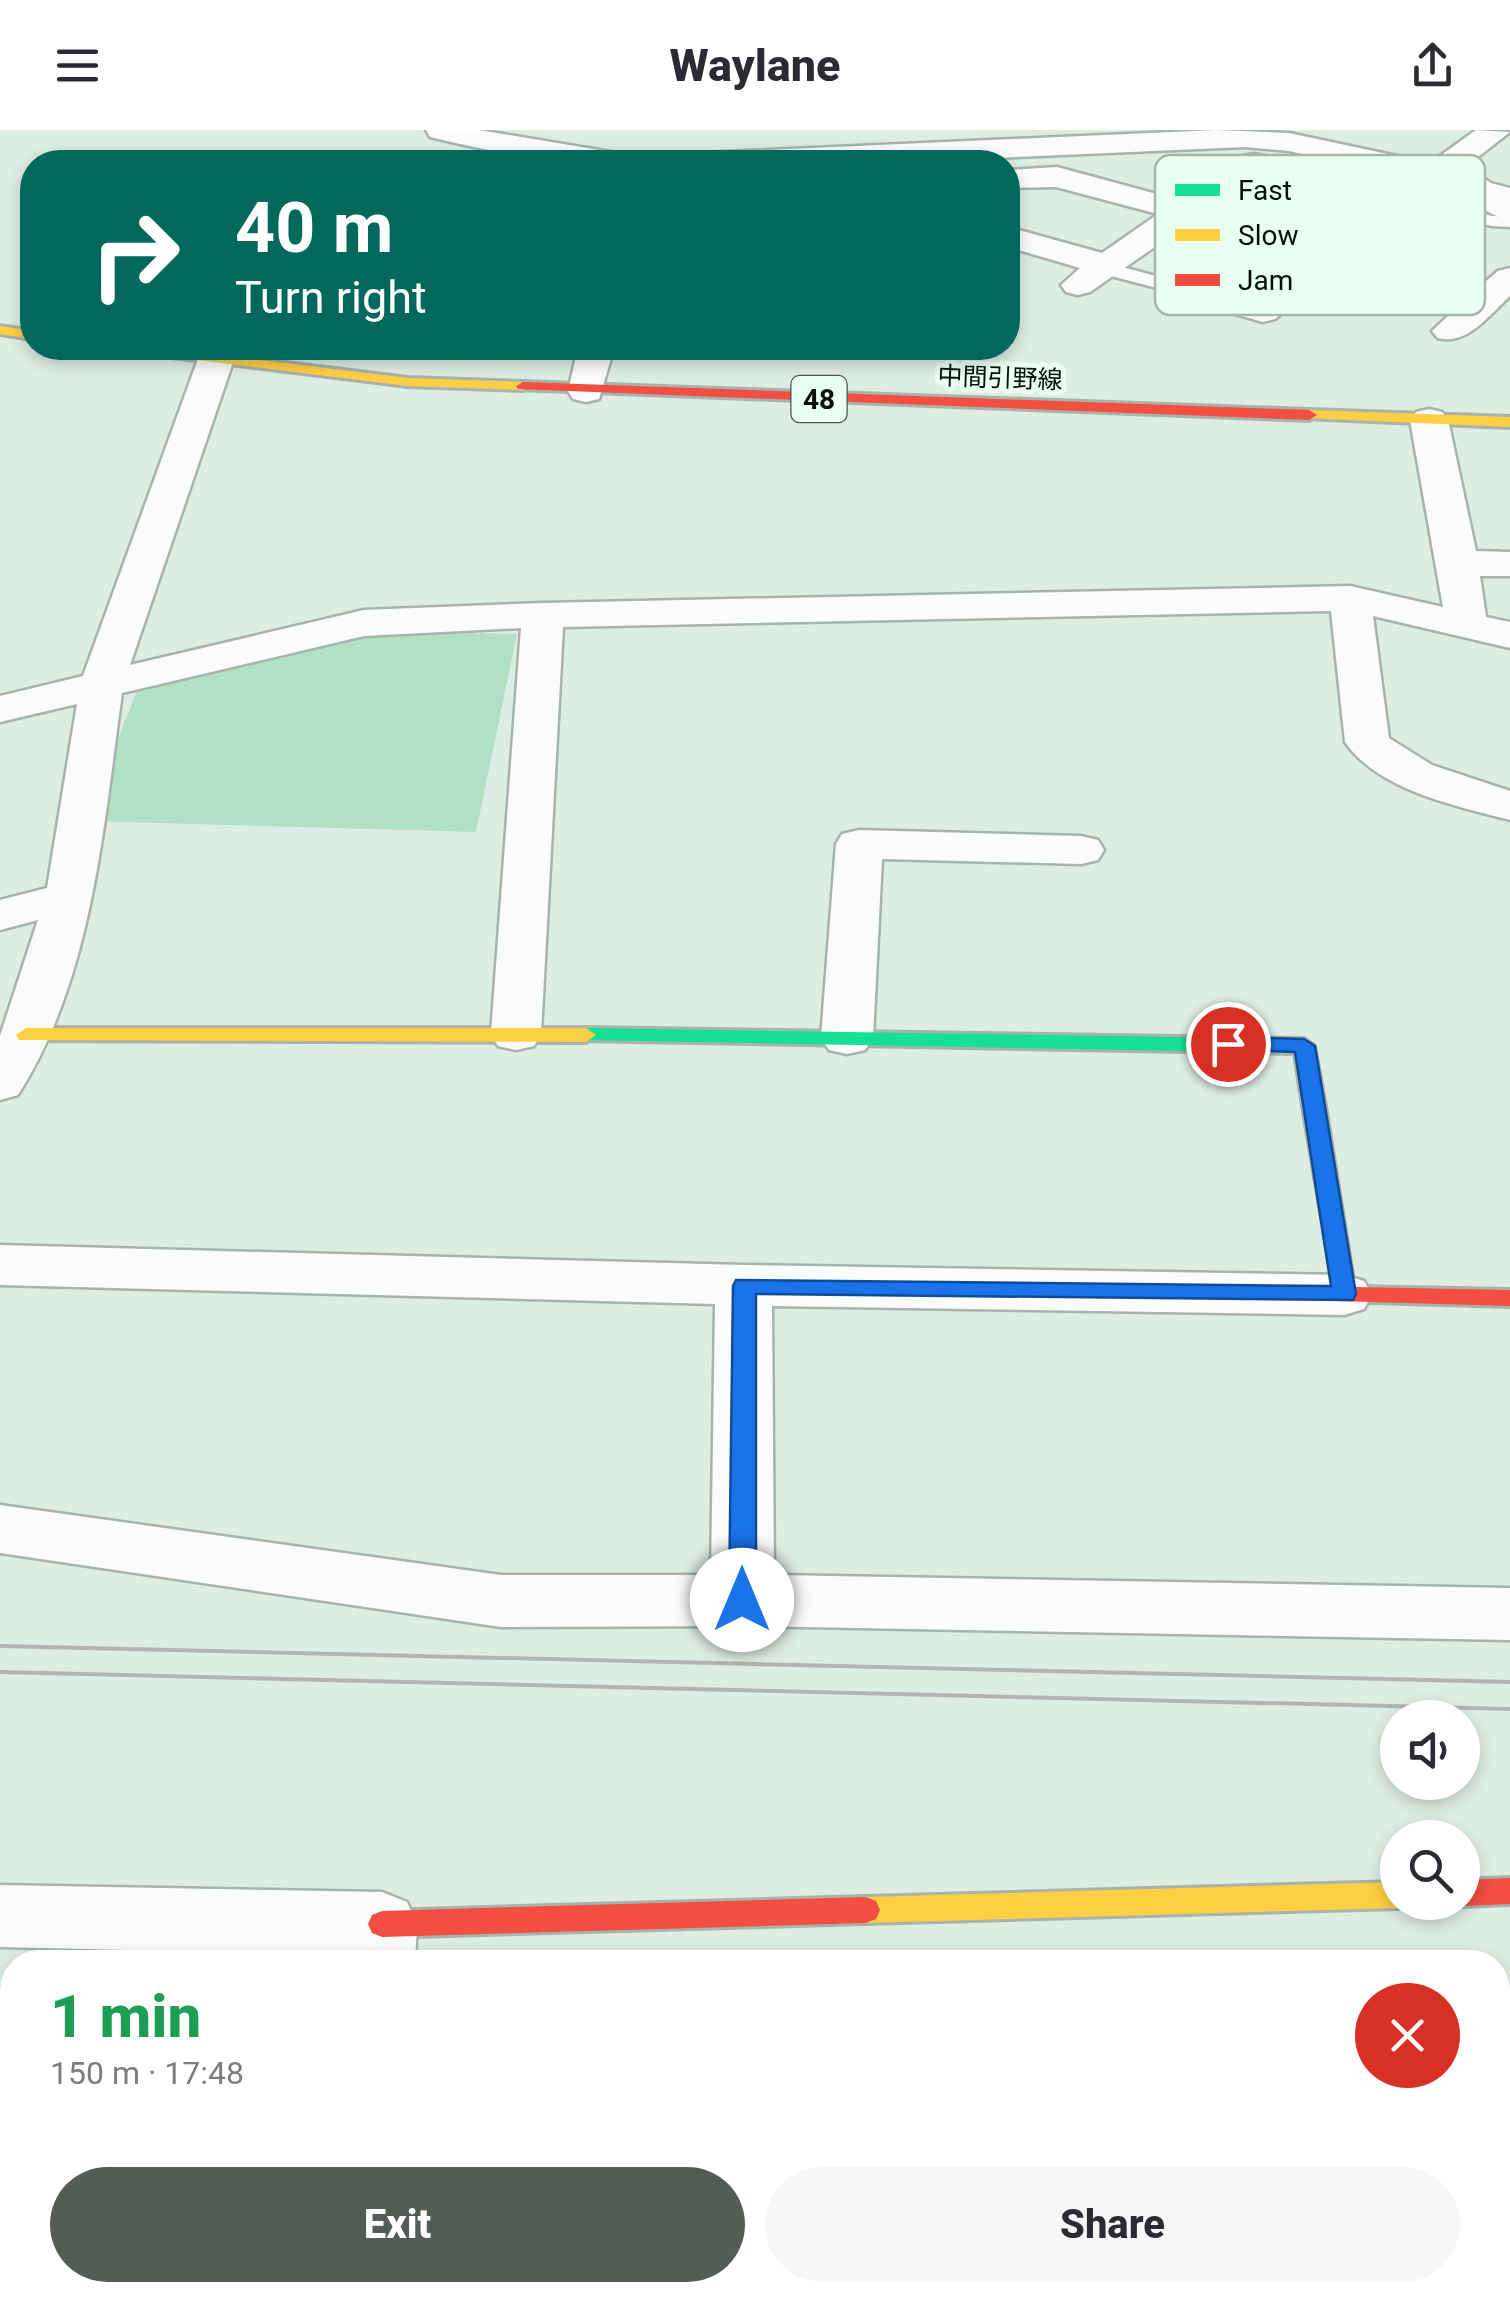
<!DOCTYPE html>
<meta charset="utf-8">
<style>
:root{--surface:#fff;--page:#f7f7f7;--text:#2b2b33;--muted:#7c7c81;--accent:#525d56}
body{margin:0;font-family:Roboto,"Noto Sans JP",sans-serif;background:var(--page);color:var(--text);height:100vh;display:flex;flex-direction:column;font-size:38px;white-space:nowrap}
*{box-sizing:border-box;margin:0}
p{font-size:32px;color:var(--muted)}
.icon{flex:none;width:55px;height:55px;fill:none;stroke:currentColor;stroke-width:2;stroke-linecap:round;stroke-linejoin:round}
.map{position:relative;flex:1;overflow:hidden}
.drawer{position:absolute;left:0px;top:1820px;width:1510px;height:352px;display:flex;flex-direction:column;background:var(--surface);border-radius:40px 40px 0 0;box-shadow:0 5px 15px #0003}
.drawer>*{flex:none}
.top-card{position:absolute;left:20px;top:20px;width:1000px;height:210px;border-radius:40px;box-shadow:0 5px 15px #0003;background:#00695c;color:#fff;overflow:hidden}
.buttons{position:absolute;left:1380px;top:1570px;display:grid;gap:20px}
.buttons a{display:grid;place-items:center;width:100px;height:100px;border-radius:50%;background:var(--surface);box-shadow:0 5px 15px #0003;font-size:50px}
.pin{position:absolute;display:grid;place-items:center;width:85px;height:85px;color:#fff;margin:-42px;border:5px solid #fff;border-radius:50%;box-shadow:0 2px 10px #0007}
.me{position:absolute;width:110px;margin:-55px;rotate:0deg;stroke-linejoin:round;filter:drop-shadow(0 0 8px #0008)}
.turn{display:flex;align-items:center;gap:35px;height:210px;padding:0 50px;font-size:45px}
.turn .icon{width:130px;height:130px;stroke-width:2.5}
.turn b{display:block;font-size:70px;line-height:85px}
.round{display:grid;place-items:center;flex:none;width:105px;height:105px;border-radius:52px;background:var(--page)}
.summary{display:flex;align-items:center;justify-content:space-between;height:170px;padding:0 50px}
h1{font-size:60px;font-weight:800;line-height:75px;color:#1e9e55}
.cta{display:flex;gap:20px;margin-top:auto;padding:20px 50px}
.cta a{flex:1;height:115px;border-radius:60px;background:var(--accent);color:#fff;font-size:40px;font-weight:800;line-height:115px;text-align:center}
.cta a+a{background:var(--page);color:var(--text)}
header{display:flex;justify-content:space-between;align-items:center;height:130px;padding:0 50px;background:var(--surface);font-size:45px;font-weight:800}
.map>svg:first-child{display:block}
</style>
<header><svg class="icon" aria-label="menu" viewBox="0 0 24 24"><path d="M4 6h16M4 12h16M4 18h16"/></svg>Waylane<svg class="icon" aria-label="share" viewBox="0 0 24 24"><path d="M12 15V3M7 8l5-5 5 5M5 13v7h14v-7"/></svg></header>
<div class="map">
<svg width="1510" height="2172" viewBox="0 0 1510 2172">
<rect width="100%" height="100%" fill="#deede3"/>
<path fill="#b1e1c5" d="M359,501L517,504L476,702L86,691L139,555Z"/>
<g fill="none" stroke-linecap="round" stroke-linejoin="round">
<defs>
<path id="lane" d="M1254,28L1492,86L1510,87V97L1492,96L1248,37L1245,33Z
M1436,39L1510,58V68L1430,48L1427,44Z
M1103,132L1198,157L1200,161L1191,167L1096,142L1094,138Z"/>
<path id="street" d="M426,0H479L617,23L628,25L633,32C563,37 498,23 430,7Z
M1216,0L1289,3L1430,33L1476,0L1510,2L1447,51L1436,54L1289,21L1245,17L902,32H684L689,25L700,23Z
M1254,24L1265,26L1270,33L1265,40L1210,78L1331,110L1392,62H1414L1419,69L1414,76L1362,119L1485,152L1498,141L1510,138V166C1489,185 1467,216 1438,208L1432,201L1467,168L1343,134L1275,189L1263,192L1179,168L1174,161L1179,154L1191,151L1257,169L1312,126L1189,93L1090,162L1078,165L1066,162L1061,155L1080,138L1008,117V97L1102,123L1158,84L1056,57L1008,58V40L1057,37L1179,70L1243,26Z
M1471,44L1482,47L1510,66V91C1491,86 1467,70 1455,54L1460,47Z
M216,218L229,221L234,229L130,535L364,480L543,473L1350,456L1443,477L1410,290L1416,282L1429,279L1442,282L1448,290L1476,421L1510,422V446H1480L1486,487L1510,492V518L1373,486L1389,608L1432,635L1510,661V690C1456,676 1378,660 1345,612L1331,481L563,497L541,904L534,916L516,920L498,916L491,904L521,498L364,506L122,563C103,698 93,847 18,965L0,970V906L38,790L0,800V770L47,758L77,574L0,592V566L83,546L198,229L203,221Z
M578,218H614L599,269L586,272L573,269L568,261Z
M859,700L1081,706L1098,710L1104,720L1098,730L1081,734L882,729L873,908L865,920L847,924L829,920L821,908L836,714L842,704Z
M0,1115L744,1135L1344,1145L1364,1151L1372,1165L1364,1179L1344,1185L772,1176L774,1445L1510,1458V1510L742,1496L501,1497L0,1423V1375L501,1445H711L715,1174L0,1155Z
M0,1755L382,1762L407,1772L417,1794L415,1832H343L344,1825L0,1817Z
M317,2160H395V2172H315Z"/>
<path id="fast" d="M586,898L1304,909L1314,916L1325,976L1314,983L1303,976L1295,923L579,910L576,905L579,900Z"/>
<path id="slow" d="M0,196L32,201V209L0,204Z
M124,218H163L408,248L523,252L530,256L523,260L408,256L131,222Z
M1309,280L1510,287V297L1304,288V282Z
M26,898H586L596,905L586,912L19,910L16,905Z
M1398,1752V1772H1409L1398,1778L866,1793L856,1789L852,1780L856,1771L866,1767Z"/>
<path id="jam" d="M523,252L1309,280L1317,285L1309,290L518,259L516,256Z
M1314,969L1325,976L1354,1157L1510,1160V1176L1336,1171L1303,976Z
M1510,1748V1774L1462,1776L1453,1772H1462V1750Z
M866,1767L876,1771L880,1780L876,1789L866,1793L382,1807L372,1803L368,1794L372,1785L382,1781Z"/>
</defs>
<use href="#lane" stroke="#a8b3ab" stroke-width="5"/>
<use href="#street" stroke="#a8b3ab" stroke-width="5"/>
<use href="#fast" stroke="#a8b3ab" stroke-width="6"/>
<use href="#slow" stroke="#a8b3ab" stroke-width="6"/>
<use href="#jam" stroke="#a8b3ab" stroke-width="6"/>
<use href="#lane" fill="#fafcfb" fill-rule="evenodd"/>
<use href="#street" fill="#fafcfb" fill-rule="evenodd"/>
<use href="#fast" fill="#16e098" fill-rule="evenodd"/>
<use href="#slow" fill="#ffcf43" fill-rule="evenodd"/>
<use href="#jam" fill="#f24e42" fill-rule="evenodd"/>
<path stroke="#b0b4b2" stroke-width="4" d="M0,1516L1510,1552
M0,1542L1510,1579"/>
</g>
<path fill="#1a73e8" stroke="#114b97" stroke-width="2.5" d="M1228,907L1304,909L1315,916L1356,1164L1353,1170L756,1164V1470L752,1478L742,1481L733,1478L729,1470L733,1156L736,1150L1331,1156L1295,922L1221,919L1217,914L1221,909Z"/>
<g text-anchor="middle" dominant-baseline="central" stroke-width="10" stroke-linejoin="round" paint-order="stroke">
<g font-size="25" fill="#060f0a" stroke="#e9fff1">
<text transform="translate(1000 248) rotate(2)">中間引野線</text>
</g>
<rect fill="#e9fff1" stroke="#4a574f" stroke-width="2.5" x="791.5" y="246" width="55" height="46" rx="8"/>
<g font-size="28" font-weight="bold" fill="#060f0a">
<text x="819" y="269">48</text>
</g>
</g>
<rect x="1155" y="25" width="330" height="160" rx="15" fill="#e9fff1" stroke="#a5b7ac" stroke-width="2.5"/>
<rect x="1175" y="54" width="45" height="12" fill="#16e098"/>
<rect x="1175" y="99" width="45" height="12" fill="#ffcf43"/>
<rect x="1175" y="144" width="45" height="12" fill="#f24e42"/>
<g font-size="28" fill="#060f0a">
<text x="1238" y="70">Fast</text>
<text x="1238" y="115">Slow</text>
<text x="1238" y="160">Jam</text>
</g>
</svg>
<div class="buttons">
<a><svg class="icon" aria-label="sound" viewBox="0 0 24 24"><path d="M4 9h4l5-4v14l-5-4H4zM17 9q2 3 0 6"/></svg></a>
<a><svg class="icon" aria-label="search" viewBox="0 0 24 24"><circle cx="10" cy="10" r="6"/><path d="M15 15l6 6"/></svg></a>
</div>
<div class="pin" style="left:1228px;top:914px;background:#d93025"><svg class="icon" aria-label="arrive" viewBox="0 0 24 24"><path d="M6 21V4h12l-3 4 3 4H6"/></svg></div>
<svg class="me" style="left:742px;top:1470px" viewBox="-20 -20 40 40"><circle r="19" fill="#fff"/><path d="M0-13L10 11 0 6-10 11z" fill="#1a73e8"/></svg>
<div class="top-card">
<div class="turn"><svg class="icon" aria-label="right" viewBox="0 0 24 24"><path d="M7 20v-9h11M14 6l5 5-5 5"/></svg><div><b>40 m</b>Turn right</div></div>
</div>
<section class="drawer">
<div class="summary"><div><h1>1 min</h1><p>150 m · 17:48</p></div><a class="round" style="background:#d93025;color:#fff"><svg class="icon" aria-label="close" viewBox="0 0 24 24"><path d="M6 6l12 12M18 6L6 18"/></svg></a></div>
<div class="cta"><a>Exit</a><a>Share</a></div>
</section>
</div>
